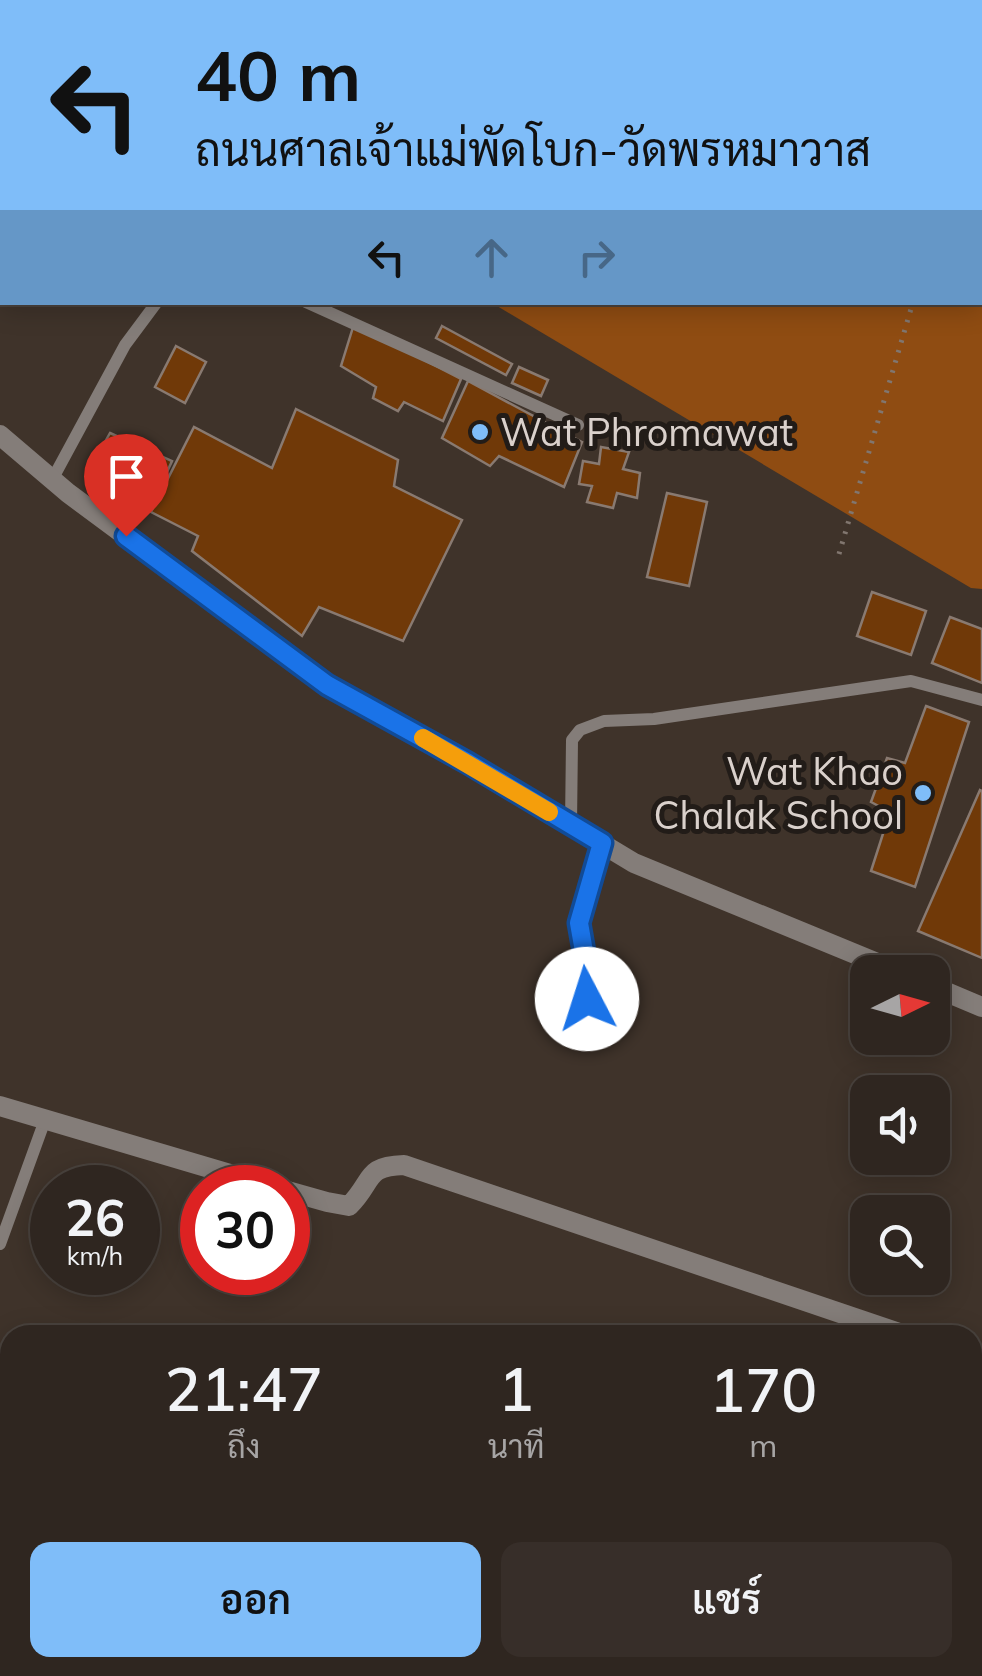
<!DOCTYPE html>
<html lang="th">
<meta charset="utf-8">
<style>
:root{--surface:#2f2620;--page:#372e29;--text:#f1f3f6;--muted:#a7a5a5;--line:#4a433e;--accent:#7fbdf9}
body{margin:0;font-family:Mulish,Sarabun,sans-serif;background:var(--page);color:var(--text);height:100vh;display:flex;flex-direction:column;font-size:38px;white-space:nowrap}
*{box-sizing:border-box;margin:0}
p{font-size:32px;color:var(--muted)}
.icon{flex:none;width:55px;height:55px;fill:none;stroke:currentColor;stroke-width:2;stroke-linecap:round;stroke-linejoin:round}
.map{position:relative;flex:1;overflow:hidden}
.panel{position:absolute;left:0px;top:1325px;width:982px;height:352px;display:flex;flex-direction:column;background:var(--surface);border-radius:30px 30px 0 0;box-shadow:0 5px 25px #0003,0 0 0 2px var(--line)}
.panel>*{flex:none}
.top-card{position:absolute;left:0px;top:0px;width:982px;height:305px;box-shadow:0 5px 25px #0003,0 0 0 2px var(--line);background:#7fbdf9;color:#111;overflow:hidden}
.needle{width:65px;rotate:85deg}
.tools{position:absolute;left:850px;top:955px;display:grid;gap:20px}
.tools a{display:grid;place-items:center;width:100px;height:100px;border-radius:20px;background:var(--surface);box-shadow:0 5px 25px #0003,0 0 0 2px var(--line);font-size:50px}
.speed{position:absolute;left:30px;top:1165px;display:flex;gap:20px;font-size:50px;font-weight:700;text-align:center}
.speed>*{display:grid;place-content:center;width:130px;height:130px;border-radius:50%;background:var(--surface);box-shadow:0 5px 25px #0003,0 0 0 2px var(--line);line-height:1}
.speed small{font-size:25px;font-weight:400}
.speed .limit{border:15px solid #d22;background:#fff;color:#111}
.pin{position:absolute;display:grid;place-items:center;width:85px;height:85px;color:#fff;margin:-102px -42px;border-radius:50% 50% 50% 0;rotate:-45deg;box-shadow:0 0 10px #0007}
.pin .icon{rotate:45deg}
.me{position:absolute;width:110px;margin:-55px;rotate:355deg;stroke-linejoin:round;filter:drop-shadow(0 0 8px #0008)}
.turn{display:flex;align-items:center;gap:35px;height:210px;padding:0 30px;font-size:45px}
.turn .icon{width:130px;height:130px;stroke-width:2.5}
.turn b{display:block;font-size:70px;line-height:85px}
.lanes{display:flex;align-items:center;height:95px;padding:0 30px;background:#0003;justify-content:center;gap:50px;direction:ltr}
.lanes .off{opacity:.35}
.eta{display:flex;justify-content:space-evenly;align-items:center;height:170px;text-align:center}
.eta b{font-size:60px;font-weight:600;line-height:70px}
.action{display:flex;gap:20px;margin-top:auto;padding:20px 30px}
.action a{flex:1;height:115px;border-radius:20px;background:var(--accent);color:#111;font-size:40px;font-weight:600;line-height:115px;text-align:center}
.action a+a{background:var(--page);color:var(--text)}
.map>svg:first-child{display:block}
</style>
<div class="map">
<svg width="982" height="1676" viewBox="0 0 982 1676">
<rect width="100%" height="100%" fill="#3f332a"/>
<path fill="#8f4c12" d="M341,0H982V589L971,588L492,303L980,302V2H342Z"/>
<path fill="#703908" stroke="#897a71" stroke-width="2.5" d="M354,324L461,379L443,421L404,402L398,411L373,398L376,387L341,366Z
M442,326L512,364L506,375L436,338Z
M176,346L206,362L185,403L155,387Z
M519,367L548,380L541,396L512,383Z
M468,381L582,442L564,487L499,456L490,466L442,438Z
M296,409L398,460L394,486L462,520L403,641L319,607L302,636L192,551L198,536L151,512L194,427L272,468Z
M110,433L172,461L155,498L91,467Z
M601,447L629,452L623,469L640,473L637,498L617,493L613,508L587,502L592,486L579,484L583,461L599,464Z
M667,493L707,502L689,586L647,577Z
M872,592L926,611L911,655L857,636Z
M950,617L982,629V683L932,663Z
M926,706L969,722L915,887L871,871L890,812L871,802L887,758L905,763Z
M980,790L982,791V958L918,931Z"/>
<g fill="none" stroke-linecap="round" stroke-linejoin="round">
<path stroke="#81766f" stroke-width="5" stroke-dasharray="2.5 8" stroke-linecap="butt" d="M812,2L813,0
M980,99L982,94
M980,153L982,154
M839,554L913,302"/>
<path stroke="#847d79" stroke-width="12" d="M306,302L578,425
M52,480L125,345L157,302
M571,825L572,740L580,730L604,721L654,719L911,681L982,700
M0,1244L45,1120"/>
<path stroke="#847d79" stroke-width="20" d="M0,435L68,493L327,685L468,763L634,863L899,972
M932,986L982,1007
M587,999L585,963L579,923L602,843
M0,1106L277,1188
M288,1191L327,1202L349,1206C374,1181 364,1166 404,1165L905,1335
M972,1358L982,1362
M972,1405L982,1392
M768,1676L771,1668"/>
</g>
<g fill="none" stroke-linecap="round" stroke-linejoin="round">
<defs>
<path id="route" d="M126,536L327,685L468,763L602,843L579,923L586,963L587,999"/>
</defs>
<use href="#route" stroke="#114b97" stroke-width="25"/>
<use href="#route" stroke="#1a73e8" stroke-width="18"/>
<path stroke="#f59e0b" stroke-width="18" d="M423,738L549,812"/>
</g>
<g fill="#7fbdf9" stroke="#221c18" stroke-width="4">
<circle cx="480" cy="432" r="10"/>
<circle cx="923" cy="793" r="10"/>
</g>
<g text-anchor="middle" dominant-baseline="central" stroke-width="10" stroke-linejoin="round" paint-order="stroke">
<g font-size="38" fill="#dad1cc" stroke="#221c18" text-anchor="start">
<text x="500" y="432">Wat Phromawat</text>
<text x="903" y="771" text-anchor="end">Wat Khao<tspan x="903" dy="44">Chalak School</tspan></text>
</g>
</g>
</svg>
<div class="tools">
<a><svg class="needle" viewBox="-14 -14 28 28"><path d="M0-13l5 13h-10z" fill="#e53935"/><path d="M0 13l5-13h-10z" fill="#a7a5a5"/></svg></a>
<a><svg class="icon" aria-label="sound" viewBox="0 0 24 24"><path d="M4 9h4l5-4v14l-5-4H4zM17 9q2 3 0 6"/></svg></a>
<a><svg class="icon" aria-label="search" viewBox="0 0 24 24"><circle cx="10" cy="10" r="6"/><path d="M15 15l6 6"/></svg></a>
</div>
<div class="speed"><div>26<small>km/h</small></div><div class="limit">30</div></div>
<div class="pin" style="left:126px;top:536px;background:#d93025"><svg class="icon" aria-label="arrive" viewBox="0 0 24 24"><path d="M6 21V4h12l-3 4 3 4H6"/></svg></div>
<svg class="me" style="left:587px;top:999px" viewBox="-20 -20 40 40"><circle r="19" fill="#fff"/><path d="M0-13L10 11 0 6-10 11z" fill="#1a73e8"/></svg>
<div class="top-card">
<div class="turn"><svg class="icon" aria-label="left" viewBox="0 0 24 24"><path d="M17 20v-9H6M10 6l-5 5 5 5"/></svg><div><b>40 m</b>ถนนศาลเจ้าแม่พัดโบก-วัดพรหมาวาส</div></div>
<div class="lanes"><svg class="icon" aria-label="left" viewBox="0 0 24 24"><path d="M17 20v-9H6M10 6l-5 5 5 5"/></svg><svg class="icon off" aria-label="ahead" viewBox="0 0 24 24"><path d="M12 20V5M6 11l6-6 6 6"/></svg><svg class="icon off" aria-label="right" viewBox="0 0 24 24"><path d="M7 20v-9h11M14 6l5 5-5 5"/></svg></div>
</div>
<section class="panel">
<div class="eta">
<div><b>21:47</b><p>ถึง</p></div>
<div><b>1</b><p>นาที</p></div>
<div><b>170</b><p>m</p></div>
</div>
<div class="action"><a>ออก</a><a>แชร์</a></div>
</section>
</div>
